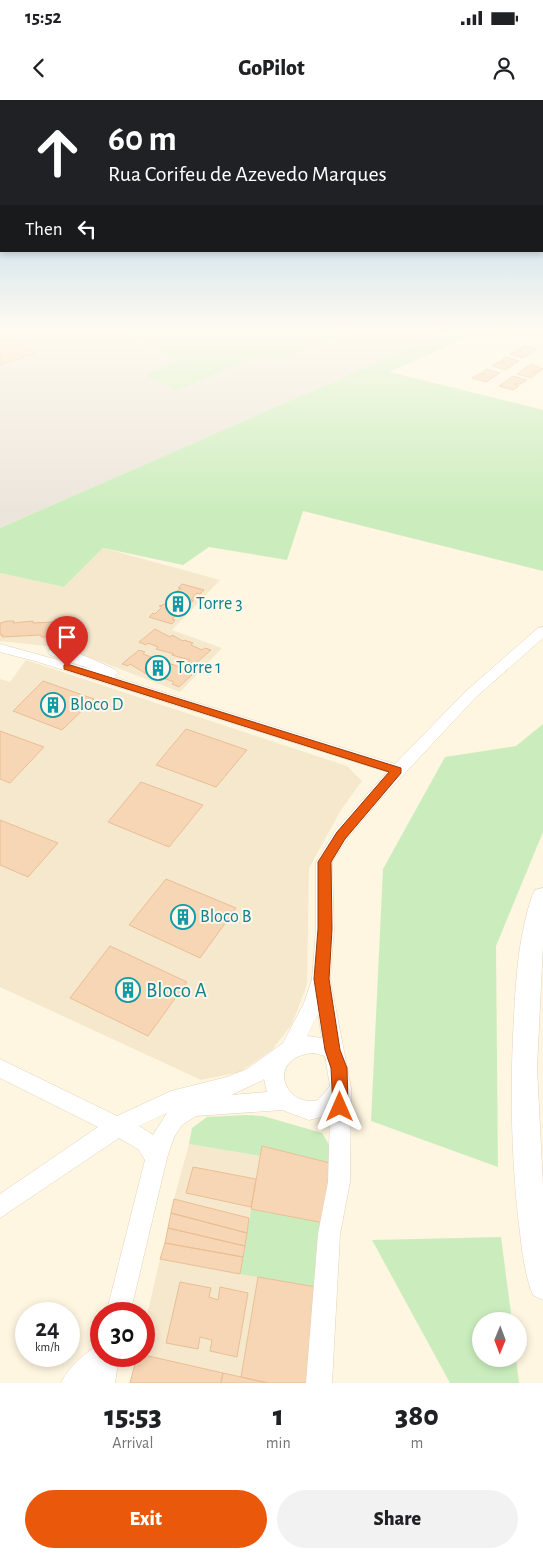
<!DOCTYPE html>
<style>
:root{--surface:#fff;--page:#f2f2f2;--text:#202124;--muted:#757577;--accent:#ea580c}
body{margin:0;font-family:"Alegreya Sans",sans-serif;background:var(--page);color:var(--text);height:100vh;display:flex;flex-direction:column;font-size:19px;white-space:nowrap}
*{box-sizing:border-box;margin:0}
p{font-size:16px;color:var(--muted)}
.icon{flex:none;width:28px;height:28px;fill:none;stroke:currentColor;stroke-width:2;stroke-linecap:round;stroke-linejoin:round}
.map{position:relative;height:1283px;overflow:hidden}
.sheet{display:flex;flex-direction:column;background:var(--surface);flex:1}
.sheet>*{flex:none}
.guide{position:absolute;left:0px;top:0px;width:544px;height:152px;box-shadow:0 2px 8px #0003;background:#202124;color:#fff;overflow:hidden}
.needle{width:32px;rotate:181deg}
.tools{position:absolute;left:472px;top:1212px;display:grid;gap:10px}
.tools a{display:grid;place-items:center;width:55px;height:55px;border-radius:50%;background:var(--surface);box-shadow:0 2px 8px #0003;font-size:25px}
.speed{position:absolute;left:15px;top:1202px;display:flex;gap:10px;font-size:25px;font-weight:700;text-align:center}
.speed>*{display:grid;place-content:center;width:65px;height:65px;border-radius:50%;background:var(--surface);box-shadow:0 2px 8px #0003;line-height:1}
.speed small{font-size:12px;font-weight:400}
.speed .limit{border:8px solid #d22;background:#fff;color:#111}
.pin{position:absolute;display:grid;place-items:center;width:42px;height:42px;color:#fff;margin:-51px -21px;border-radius:50% 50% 50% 0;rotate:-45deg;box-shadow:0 0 5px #0007}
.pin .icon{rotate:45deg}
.me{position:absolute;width:55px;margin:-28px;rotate:0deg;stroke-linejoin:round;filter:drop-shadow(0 0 4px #0008)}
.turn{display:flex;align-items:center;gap:18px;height:105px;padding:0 25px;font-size:22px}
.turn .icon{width:65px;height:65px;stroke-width:2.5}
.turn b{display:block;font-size:35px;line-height:42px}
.then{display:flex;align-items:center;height:48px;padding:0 25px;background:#0003;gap:10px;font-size:19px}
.eta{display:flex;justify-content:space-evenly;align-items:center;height:85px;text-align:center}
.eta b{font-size:30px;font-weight:800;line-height:35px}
.action{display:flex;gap:10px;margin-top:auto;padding:10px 25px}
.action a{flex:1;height:58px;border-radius:30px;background:var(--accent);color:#fff;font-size:20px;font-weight:800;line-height:58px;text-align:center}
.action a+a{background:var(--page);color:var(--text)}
.status{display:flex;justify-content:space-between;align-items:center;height:35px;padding:0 25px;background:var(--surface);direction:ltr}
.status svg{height:14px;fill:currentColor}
header{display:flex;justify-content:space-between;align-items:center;height:65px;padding:0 25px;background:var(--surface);font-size:22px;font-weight:800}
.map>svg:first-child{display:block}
</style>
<div class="status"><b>15:52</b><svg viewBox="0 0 49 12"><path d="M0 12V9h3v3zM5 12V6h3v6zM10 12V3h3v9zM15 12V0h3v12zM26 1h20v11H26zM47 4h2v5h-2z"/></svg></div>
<header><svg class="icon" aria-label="back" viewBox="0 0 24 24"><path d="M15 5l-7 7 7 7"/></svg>GoPilot<svg class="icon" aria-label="person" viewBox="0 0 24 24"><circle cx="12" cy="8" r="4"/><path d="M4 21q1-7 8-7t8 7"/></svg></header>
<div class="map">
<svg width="543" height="1283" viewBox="0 0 543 1283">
<rect width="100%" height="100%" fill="#fef6e0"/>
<path fill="#f6e8cd" d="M103,448L220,480L172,530L222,548L180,592L65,548L0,541V473L64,487Z
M26,560L347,666L362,681L341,710L309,768L307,885L292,924L272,950L240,972L201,980L0,887V579L10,582Z
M189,1044L260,1056L249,1118L174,1099Z
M160,1159L316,1187L306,1283H268L144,1255V1228Z"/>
<path fill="#ece5dc" d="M0,231H449L0,428Z"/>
<path fill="#cbedbd" d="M121,231H347V234L281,259L259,255L178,290L144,276L179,260Z
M449,231H473L467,238L389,272L543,310V471L303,411L287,460L209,447L183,465L103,448L64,487L0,473V428Z
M543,624V732L496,846L498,1067L371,1021L383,769L445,657L516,646Z
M246,1015L263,1016L322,1033L333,1051L330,1063L262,1046L260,1056L189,1044L192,1028L207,1017Z
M251,1109L324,1123L316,1187L240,1174Z
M501,1137L512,1221H481V1259H516L519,1283H450L372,1140Z"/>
<path fill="#f6d6b5" stroke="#eabe94" d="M0,235L36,253L0,265Z
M524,246L537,249L523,258L510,254L516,251L520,252L522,251L518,250Z
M506,257L519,261L505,270L492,266L498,262L502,263L504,262L500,261Z
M531,264L543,269L539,272L534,271L532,272L537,273L531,278L517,274Z
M487,269L500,273L486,282L472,278L479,274H485L481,273Z
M513,276L527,280L521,284H514L519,286L513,290L499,286Z
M182,484L204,490L200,494L197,493L191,500H194L189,505H187L185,507H187L182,513L179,512L172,519L175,520L172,524L149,517L153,513L155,514L162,507L159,506L165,504L172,497H169L181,488H178Z
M8,521H14L13,523L33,521V523L54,522L49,537H41V535L2,537L3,535H0V523Z
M155,529L170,537L172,535L183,541L184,540L193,543L191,545L202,550L205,548L211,550L195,564L188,562L190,560L172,555L174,554L156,549L158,547L148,543L146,545L139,542Z
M139,550L145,552L143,554L154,558L156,557L161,558L159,560L195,572L179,587L172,584L174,582L163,578L161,580L150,573L148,575L130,564L128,566L122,564Z
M43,581L94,599L62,630L13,611Z
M186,629L247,650L216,687L156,665Z
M0,631L44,647L10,683L0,679Z
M141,682L203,705L169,747L108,722Z
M0,720L58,743L28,777L0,765Z
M166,779L236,808L200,858L129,825Z
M110,846L187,882L148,936L70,898Z
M262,1046L330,1063L324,1123L251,1109Z
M193,1067L256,1079L251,1107L186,1093Z
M174,1099L249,1118L247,1133L171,1113Z
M171,1113L247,1133L245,1146L168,1128Z
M168,1128L245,1146L243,1157L165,1143Z
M165,1143L243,1157L240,1174L160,1159Z
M258,1177L316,1187L306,1283H268L241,1277Z
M180,1182L211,1188L209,1197L218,1200L220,1187L248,1193L237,1257L210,1251L212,1240L200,1237L198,1249L166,1243Z
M144,1255L223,1273L221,1283H130L137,1256Z
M223,1273L268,1283H221Z"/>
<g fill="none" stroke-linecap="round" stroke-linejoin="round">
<defs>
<path id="minor" d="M543,527V538L475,598L379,701L347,739L332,762L334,829L330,879L351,988L350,1082L340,1134L332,1283H306L318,1134L328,1082L330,1015L309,1020L282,1010L196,1016L182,1025L174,1037L167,1058L130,1214H106L145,1060L138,1049L119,1038L0,1118V1094L98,1027L0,978V959L117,1016L171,991L227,977L247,969L283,943L304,903L312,879L316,829V762L335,731L387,672L35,561L0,552V544L94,570L50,555L48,552L50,549C66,545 101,563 116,570L118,573L114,577L395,664L465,592L538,528ZM318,914L322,938L307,936ZM314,953L325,956L330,986L318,1000C282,1008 266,956 314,953ZM264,979L267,992L231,995L261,981ZM167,1013L153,1035L139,1026Z
M101,1244V1256H119L115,1283H61C68,1268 86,1251 101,1244Z"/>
<path id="tertiary" d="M543,788V845L537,968L543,1086V1200L533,1195C524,1174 522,1148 519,1125C511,1056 510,985 514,916C516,875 519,835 532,796L535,790Z"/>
</defs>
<use href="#minor" stroke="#e3d2bb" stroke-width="1"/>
<use href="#tertiary" stroke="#e3d2bb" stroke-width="1"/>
<use href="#minor" fill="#fff" fill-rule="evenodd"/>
<use href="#tertiary" fill="#fff" fill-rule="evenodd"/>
</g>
<linearGradient id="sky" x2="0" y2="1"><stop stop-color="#93c4e8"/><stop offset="0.56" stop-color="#fffbf1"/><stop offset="1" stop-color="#fffbf1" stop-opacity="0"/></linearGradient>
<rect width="543" height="411" fill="url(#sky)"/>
<path fill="#ea580c" stroke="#983908" d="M67,564L401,668V673L345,739L331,762L332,829L329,879L340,950L347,968L348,1007L346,1012L340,1014L335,1012L333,1007L331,968L325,950L314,879L318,829V762L337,732L389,672L64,569V565Z"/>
<defs>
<symbol id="building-ring" viewBox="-11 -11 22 22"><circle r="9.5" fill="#fff8e8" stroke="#0f9aa8" stroke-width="1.5"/><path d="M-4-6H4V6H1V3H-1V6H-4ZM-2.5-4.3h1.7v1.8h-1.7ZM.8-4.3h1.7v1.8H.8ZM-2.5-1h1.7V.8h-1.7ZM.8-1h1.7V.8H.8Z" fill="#0f9aa8"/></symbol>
</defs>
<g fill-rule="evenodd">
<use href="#building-ring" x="164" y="490" width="28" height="28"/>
<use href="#building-ring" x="144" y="554" width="28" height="28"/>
<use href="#building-ring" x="39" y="591" width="28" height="28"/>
<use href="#building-ring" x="169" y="803" width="28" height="28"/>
<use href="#building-ring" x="114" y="876" width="28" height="28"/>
</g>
<g text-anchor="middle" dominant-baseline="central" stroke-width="4" stroke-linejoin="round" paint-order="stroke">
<g font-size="18" fill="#0d838f" stroke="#fff8e8" text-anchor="start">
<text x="196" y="504">Torre 3</text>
<text x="176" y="568">Torre 1</text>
<text x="70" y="605">Bloco D</text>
<text x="200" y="817">Bloco B</text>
</g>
<g font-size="21" fill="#0d838f" stroke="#fff8e8" text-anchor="start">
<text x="146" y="890">Bloco A</text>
</g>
</g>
</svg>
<div class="tools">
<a><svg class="needle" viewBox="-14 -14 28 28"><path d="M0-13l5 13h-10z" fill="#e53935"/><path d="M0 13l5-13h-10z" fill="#757577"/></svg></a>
</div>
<div class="speed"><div>24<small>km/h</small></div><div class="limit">30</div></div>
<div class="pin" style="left:67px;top:567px;background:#d93025"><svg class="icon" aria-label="arrive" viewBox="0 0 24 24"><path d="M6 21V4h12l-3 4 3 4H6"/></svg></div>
<svg class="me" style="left:340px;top:1007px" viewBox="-20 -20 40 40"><path d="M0-17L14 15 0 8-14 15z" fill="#ea580c" stroke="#fff" stroke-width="4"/></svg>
<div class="guide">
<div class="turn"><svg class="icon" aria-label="ahead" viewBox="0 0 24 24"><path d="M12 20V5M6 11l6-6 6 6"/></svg><div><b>60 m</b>Rua Corifeu de Azevedo Marques</div></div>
<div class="then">Then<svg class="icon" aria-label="left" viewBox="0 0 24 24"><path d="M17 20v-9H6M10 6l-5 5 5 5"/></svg></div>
</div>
</div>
<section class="sheet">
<div class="eta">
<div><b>15:53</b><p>Arrival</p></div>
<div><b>1</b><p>min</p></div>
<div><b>380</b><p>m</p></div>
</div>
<div class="action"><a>Exit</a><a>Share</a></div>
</section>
